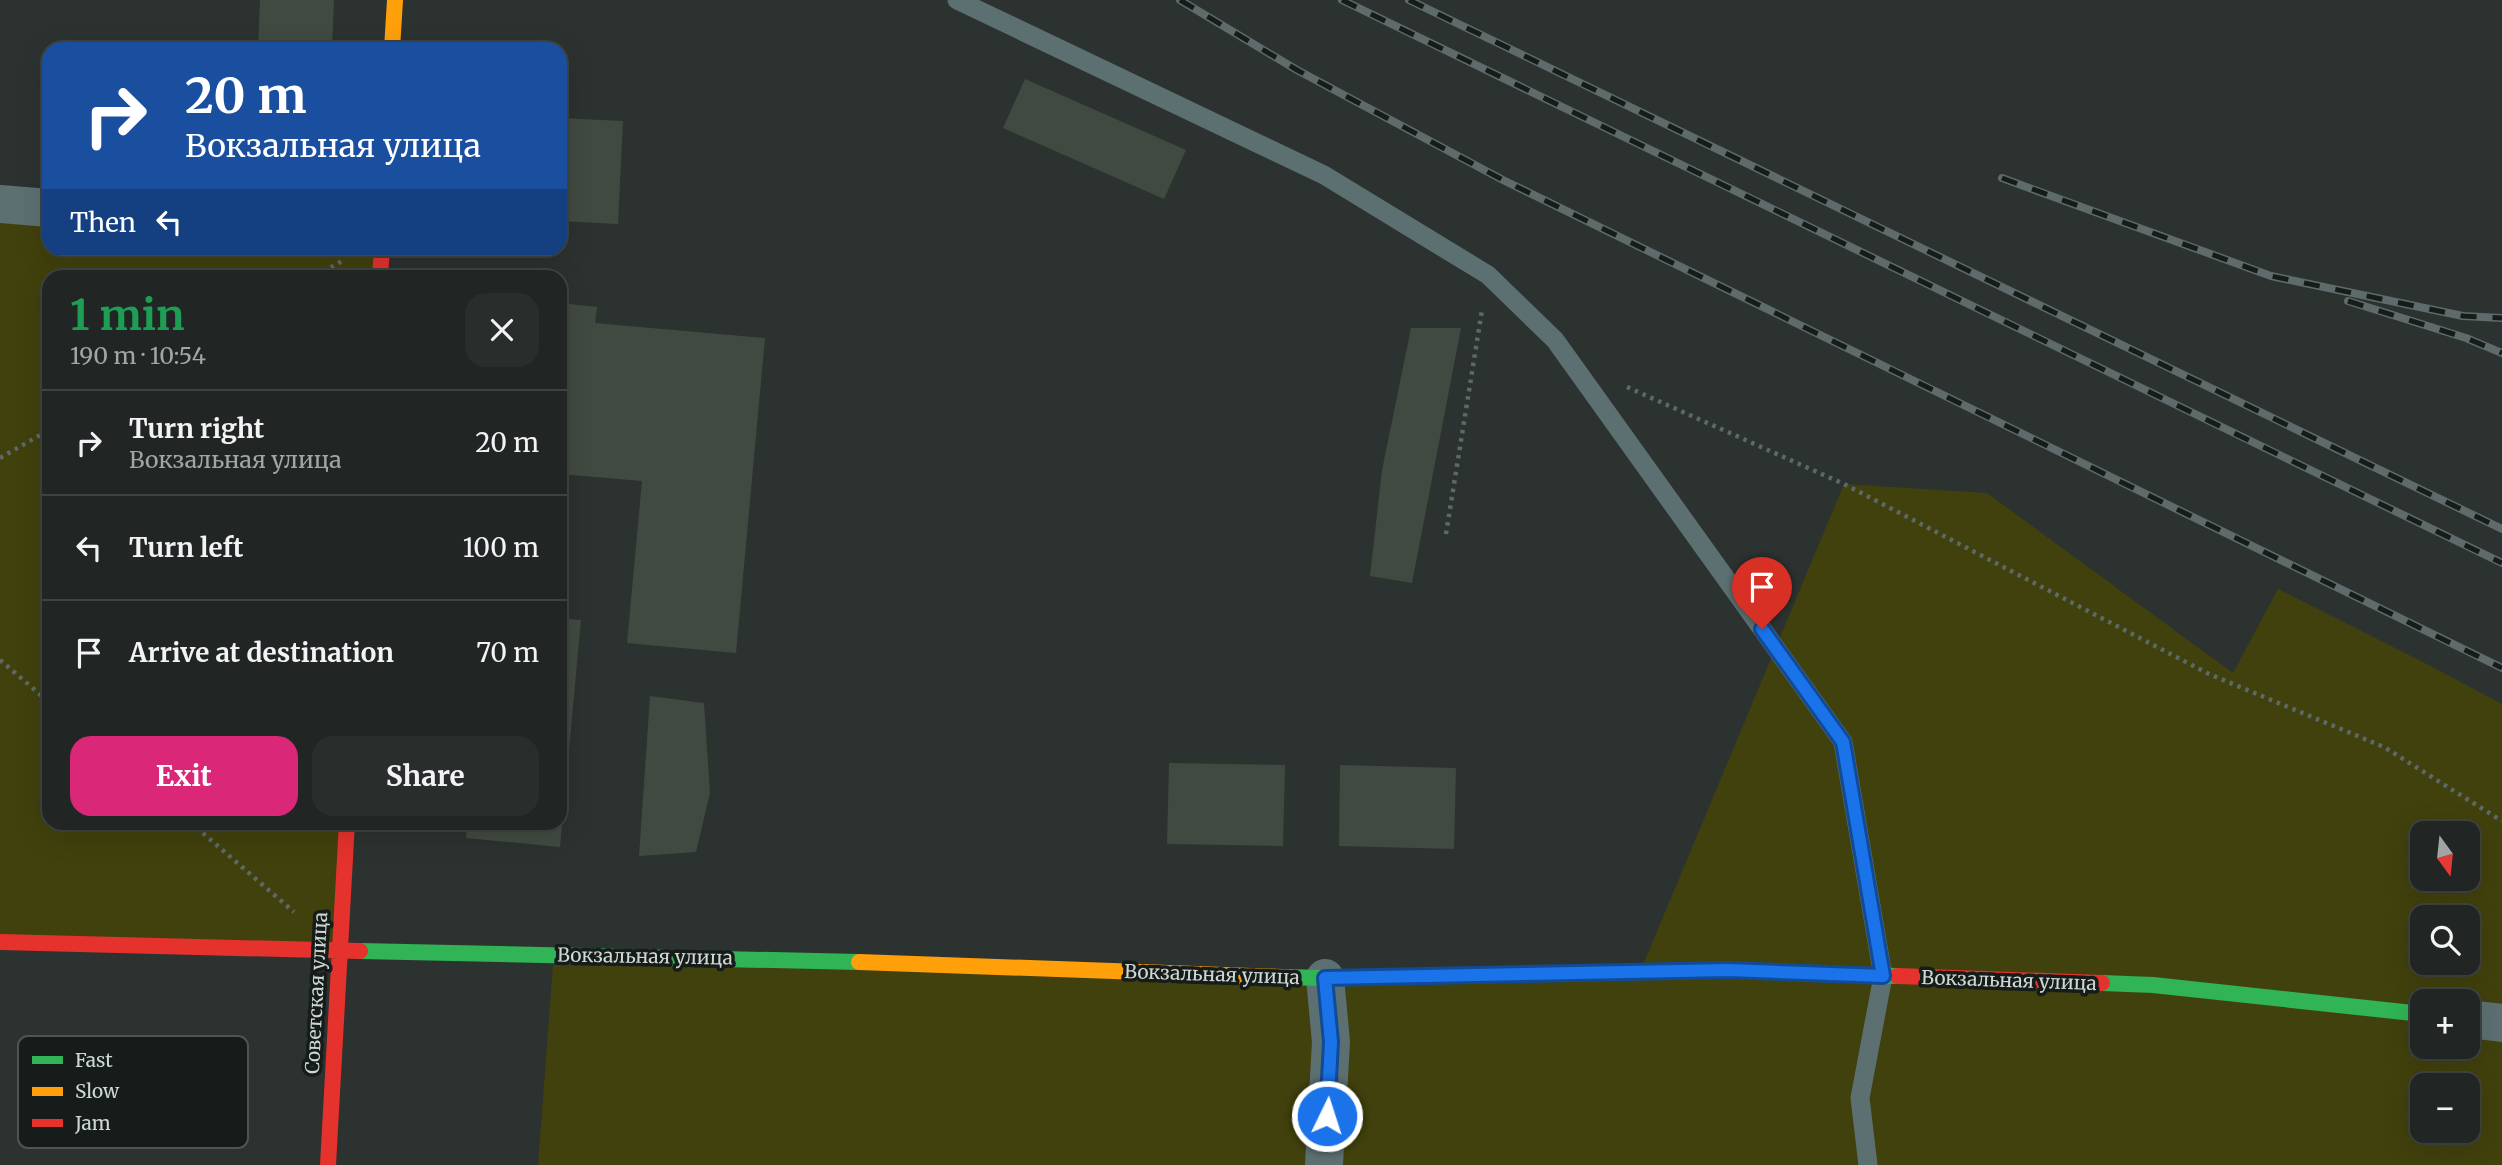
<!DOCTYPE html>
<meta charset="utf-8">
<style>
:root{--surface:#212624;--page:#292e2c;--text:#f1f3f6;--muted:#a2a5a6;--line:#3e4341;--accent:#db2777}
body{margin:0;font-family:Merriweather,serif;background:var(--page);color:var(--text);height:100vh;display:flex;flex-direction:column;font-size:26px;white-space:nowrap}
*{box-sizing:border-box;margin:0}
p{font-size:23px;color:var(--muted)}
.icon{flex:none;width:38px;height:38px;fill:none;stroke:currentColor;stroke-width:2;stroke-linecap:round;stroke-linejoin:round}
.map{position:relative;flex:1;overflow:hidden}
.sheet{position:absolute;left:42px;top:270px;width:525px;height:560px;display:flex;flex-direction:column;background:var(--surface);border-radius:21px;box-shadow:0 7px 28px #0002,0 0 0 2px var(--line)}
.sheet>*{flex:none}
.hud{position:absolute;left:42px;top:42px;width:525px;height:214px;border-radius:21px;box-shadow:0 7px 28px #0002,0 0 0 2px var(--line);background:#1a4fa0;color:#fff;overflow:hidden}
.needle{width:46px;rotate:165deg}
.fabs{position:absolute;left:2410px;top:821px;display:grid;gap:14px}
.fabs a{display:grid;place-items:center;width:70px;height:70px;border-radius:14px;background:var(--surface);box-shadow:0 7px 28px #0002,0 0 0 2px var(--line);font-size:35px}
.pin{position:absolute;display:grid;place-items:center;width:60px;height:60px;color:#fff;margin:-72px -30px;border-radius:50% 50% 50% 0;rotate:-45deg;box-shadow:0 0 7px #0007}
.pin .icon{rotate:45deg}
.me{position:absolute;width:77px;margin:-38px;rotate:4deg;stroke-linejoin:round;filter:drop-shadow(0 0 5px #0008)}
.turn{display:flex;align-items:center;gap:24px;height:147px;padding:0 28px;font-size:32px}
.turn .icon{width:91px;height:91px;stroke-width:2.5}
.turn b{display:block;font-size:49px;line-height:60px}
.then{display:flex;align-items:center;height:66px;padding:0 28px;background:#0003;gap:14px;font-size:26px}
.round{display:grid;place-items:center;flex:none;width:74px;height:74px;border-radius:21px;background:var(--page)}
.headline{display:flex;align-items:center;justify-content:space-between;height:119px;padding:0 28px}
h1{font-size:42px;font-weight:700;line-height:52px;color:#1e9e55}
.button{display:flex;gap:14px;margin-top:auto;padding:14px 28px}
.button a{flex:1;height:80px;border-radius:21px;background:var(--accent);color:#fff;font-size:28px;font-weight:700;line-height:80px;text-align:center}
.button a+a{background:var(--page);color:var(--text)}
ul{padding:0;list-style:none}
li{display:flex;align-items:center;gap:21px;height:105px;padding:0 28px;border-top:2px solid var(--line)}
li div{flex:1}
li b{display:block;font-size:26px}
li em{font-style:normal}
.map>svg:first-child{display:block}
</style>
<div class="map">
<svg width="2502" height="1165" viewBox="0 0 2502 1165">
<rect width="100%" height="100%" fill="#2c3230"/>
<path fill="#41410d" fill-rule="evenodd" d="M0,204L49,208V248L382,249L380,276H49V822L347,823L339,951L0,942Z
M1844,484L1987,493L2233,673L2278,589L2423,662L2502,704V1165H538L553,965L1640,972ZM2422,833H2468V878H2422ZM2422,917H2468V962H2422ZM2422,1001H2468V1046H2422ZM2422,1085H2468V1130H2422Z"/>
<path fill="#414a40" d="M260,0H334L332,49H258Z
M1025,79L1186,150L1164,199L1003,128Z
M560,118L623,121L618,224L560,221Z
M560,303L597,307L595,323L765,338L736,653L627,643L642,481L560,474Z
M1411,328H1461L1412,583L1370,576L1382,470Z
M560,618L581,620L560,847L466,838L468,822H560Z
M650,696L704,703L710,793L696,852L639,856Z
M1169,763L1285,765L1283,846L1167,844Z
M1340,765L1456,768L1454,849L1339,846Z"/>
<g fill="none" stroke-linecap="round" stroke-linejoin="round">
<path stroke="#5c6968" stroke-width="4.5" stroke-dasharray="3.5 5" stroke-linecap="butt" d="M316,276L342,261
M1627,387L1844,484L2209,674L2384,747L2502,821
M0,458L49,430
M1446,534L1482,310
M0,660L49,702
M190,822L294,912"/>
<path stroke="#5d7071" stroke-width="19" d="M957,0L1324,175L1488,275L1555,340L1843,742L1883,976L1860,1098L1868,1165"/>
<path stroke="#5d7071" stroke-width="38" d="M0,204L49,208
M2468,1019L2502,1023
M1324,1165L1331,1042L1325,978"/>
<path stroke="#30b455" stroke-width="16" d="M360,951L859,962
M1281,977L1325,978L1729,970L1897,976
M2102,983L2153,985L2422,1014"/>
<path stroke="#ff9f0a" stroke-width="16" d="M392,49L395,0
M859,962L1281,977"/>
<path stroke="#e5322d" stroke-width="16" d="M380,276L382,248
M0,942L360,951
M1897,976L2102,983
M328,1165L347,822"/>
<defs>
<path id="rail" d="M1180,0L1297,70L1503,180L2502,668
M1342,0L2502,563
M1409,0L2502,529
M2002,178L2271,276L2463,316L2502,318
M2348,301L2466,338L2502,353"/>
</defs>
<use href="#rail" stroke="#5f6a6a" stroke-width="8"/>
<use href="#rail" stroke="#161c1a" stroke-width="5" stroke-dasharray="16" stroke-linecap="butt"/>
</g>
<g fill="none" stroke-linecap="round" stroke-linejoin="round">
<defs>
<path id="route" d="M1327,1116L1331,1042L1325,978L1729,970L1883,976L1843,742L1762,629"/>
</defs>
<use href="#route" stroke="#114b97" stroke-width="18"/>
<use href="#route" stroke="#1a73e8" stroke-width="12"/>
</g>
<g text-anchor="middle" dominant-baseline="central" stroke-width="7" stroke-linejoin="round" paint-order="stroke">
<g font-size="19" fill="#d0d8d4" stroke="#161c1a">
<text transform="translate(645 956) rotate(1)">Вокзальная улица</text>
<text transform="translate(1212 974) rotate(2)">Вокзальная улица</text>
<text transform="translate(2009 980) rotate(2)">Вокзальная улица</text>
<text transform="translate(316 993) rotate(-87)">Советская улица</text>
</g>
</g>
<rect x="18" y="1036" width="230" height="112" rx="10" fill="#161c1a" stroke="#4e5452" stroke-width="2"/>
<rect x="32" y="1056" width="31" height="8" fill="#30b455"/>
<rect x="32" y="1087" width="31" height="9" fill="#ff9f0a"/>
<rect x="32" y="1119" width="31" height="8" fill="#e5322d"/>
<g font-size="19" fill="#d0d8d4">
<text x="75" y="1067">Fast</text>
<text x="75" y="1098">Slow</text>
<text x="75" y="1130">Jam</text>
</g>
</svg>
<div class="fabs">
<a><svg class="needle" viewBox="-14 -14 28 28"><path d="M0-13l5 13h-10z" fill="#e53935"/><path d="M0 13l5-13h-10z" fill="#a2a5a6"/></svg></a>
<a><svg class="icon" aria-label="search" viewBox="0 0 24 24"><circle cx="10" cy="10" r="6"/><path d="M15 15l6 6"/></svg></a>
<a>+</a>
<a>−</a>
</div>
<div class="pin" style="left:1762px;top:629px;background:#d93025"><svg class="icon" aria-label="arrive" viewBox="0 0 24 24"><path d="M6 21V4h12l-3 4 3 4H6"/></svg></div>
<svg class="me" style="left:1327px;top:1116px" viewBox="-20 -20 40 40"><circle r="17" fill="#1a73e8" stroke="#fff" stroke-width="3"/><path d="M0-11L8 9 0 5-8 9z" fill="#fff"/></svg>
<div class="hud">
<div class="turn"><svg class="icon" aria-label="right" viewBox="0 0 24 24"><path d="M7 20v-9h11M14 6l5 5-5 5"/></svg><div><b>20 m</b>Вокзальная улица</div></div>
<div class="then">Then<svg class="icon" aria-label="left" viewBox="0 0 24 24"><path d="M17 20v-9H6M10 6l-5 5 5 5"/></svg></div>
</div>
<section class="sheet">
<div class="headline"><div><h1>1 min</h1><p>190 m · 10:54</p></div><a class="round"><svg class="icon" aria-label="close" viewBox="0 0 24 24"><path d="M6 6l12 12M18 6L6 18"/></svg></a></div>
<ul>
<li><svg class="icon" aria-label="right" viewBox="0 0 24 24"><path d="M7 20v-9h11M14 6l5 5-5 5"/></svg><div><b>Turn right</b><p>Вокзальная улица</p></div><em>20 m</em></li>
<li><svg class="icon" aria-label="left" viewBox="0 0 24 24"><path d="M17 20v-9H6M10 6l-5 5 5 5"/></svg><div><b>Turn left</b></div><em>100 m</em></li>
<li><svg class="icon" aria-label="arrive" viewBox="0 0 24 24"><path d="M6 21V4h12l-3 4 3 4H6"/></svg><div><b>Arrive at destination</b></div><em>70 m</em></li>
</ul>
<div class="button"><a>Exit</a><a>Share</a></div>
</section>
</div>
